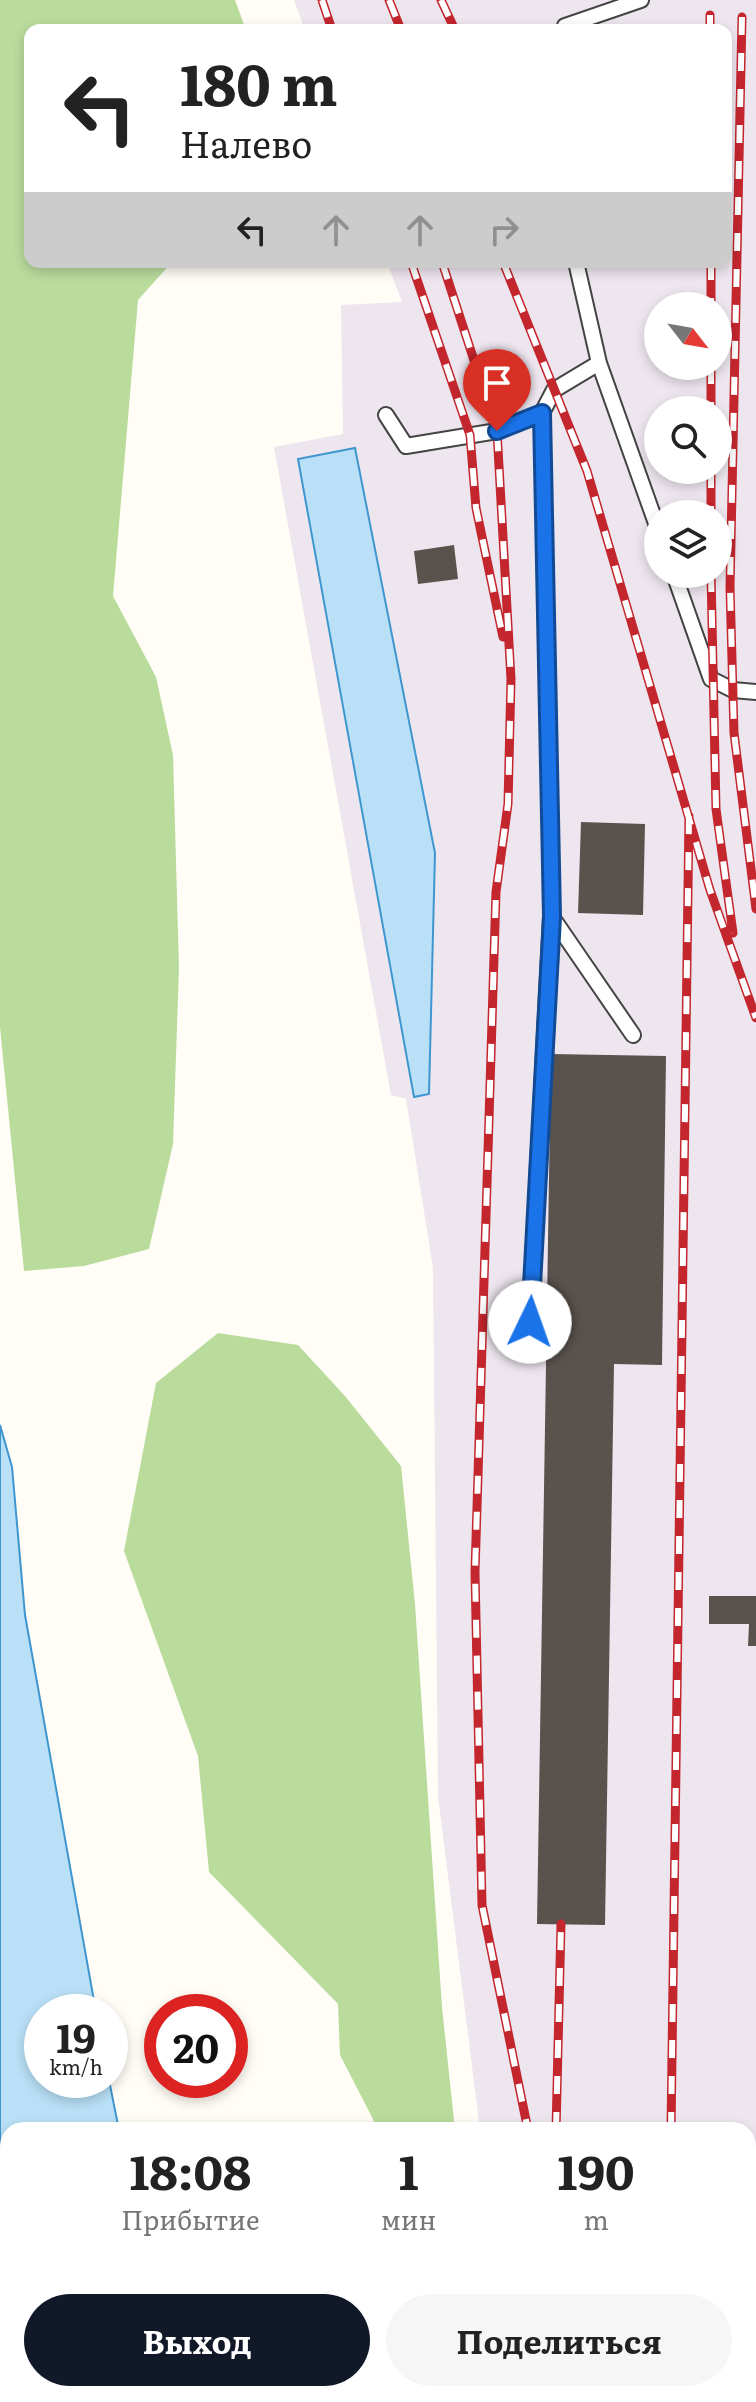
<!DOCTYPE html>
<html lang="ru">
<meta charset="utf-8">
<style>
:root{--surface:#fff;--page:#f6f6f6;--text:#222;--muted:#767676;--accent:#111827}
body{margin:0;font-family:Literata,serif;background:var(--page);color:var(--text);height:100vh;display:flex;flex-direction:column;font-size:30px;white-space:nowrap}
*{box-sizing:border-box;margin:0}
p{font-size:26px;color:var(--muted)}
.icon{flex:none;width:44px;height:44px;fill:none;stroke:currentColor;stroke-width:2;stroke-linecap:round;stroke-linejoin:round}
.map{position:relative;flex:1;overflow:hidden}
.side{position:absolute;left:0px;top:2122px;width:756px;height:280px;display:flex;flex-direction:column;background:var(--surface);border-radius:24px 24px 0 0;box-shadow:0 4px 12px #0003}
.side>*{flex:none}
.hud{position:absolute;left:24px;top:24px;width:708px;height:244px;border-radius:16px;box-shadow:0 4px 12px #0003;background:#fff;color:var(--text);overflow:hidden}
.needle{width:52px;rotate:121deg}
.controls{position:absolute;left:644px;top:292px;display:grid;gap:16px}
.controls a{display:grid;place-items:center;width:88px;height:88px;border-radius:50%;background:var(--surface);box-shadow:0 4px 12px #0003;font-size:40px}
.speed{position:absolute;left:24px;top:1994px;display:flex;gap:16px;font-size:40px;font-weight:700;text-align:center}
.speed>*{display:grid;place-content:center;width:104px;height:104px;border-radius:50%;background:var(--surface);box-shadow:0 4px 12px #0003;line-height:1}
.speed small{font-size:20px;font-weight:400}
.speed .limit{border:12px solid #d22;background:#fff;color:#111}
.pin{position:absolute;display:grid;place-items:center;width:68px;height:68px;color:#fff;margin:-82px -34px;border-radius:50% 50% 50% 0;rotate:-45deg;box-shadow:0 0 8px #0007}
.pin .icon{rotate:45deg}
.me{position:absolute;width:88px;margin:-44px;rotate:3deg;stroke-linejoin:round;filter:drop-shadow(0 0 6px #0008)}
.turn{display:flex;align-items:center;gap:28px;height:168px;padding:0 24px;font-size:36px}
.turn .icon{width:104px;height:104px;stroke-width:2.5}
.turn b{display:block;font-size:56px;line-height:68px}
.lanes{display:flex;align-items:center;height:76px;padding:0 24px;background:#0003;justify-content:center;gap:40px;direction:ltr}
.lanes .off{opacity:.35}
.eta{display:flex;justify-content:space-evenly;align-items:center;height:136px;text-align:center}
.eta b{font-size:48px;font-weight:700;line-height:56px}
.primary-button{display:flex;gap:16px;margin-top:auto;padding:16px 24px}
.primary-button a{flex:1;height:92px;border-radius:48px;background:var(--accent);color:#fff;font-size:32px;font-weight:700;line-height:92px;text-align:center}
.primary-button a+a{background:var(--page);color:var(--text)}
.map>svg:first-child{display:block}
</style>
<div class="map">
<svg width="756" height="2402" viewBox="0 0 756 2402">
<rect width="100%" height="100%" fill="#fffdf5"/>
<path fill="#eee6ef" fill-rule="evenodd" d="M294,0H756V2402H514L513,2394H748V2130H480L438,1796L433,1268L406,1099L391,1095L274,447L343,434L341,305L402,302L387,262H726V30H305ZM658,306H718V366H658ZM658,410H718V470H658ZM658,514H718V574H658Z"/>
<path fill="#b9dc9c" d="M0,0H235L246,30H30V262H172L138,300L113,596L156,677L173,755L179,968L173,1144L149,1249L84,1266L24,1271L0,1027Z
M218,1333L298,1345L345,1396L401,1466L415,1604L442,2007L455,2130H370L374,2121L340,2055L338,2004L209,1872L198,1756L124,1551L156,1383Z
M248,2394H484L485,2402H250Z"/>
<path fill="#b9e0f7" stroke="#3f96cf" stroke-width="2" d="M355,448L435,853L429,1094L414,1097L298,459Z
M0,1425L12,1467L25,1615L96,2012H42V2080H109L119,2130H8V2394H162L163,2402H0Z"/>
<path fill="#5a524d" d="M605,262H647V268L605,267Z
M454,545L458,579L418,584L414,551Z
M581,822L645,824L643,915L578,913Z
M551,1054L666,1056L662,1365L614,1364L605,1925L537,1924Z
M709,1596H756V1646H748L749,1624H709Z"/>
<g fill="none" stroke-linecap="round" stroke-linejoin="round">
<defs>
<path id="lane" d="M565,30V26L641,0
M576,262L599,363L658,529
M599,363L554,390L542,413L552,917L633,1035
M386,415L406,446L497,431L542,413
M674,574L711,679L733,690L756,692
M530,1322L551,917"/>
</defs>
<use href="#lane" stroke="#444" stroke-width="18"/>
<use href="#lane" stroke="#fff" stroke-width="14"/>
<defs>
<path id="rail" d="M322,0L332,30
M389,0L401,30
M441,0L455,30
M710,15V30
M742,17L730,587L734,733L756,909
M411,262L470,435L476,508L503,637
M442,262L497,431L511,679L508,804L496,892L475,1572L482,1905L528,2130
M503,262L587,471L710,890L756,1018
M711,262V306
M711,366V410
M711,470V514
M711,574L716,809L733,933
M556,2130L561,1924
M671,2130L689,816
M588,2394L589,2402
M609,2394L611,2402
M695,2394L696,2402"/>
</defs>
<use href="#rail" stroke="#c4262e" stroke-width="9"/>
<use href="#rail" stroke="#fff" stroke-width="6" stroke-dasharray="18" stroke-linecap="butt"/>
</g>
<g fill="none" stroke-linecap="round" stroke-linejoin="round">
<defs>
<path id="route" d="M497,431L542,413L552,917L530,1322"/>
</defs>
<use href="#route" stroke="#114b97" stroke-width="20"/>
<use href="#route" stroke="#1a73e8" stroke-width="14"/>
</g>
</svg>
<div class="controls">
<a><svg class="needle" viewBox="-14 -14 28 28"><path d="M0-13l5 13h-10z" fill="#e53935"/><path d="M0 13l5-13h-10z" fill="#767676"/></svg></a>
<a><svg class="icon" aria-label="search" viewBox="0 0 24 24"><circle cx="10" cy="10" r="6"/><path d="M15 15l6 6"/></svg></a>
<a><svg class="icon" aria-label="layers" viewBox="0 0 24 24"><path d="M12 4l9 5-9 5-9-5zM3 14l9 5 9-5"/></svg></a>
</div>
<div class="speed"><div>19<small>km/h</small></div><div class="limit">20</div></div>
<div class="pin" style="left:497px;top:431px;background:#d93025"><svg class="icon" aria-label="arrive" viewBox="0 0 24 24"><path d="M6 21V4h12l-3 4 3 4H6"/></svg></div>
<svg class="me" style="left:530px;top:1322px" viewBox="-20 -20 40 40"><circle r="19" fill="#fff"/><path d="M0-13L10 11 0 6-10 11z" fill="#1a73e8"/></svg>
<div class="hud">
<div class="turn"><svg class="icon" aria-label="left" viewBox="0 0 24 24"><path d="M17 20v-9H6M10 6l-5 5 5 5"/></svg><div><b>180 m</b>Налево</div></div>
<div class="lanes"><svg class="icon" aria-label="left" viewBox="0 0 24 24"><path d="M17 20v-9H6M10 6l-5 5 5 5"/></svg><svg class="icon off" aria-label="ahead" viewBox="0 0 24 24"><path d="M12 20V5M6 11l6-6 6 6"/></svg><svg class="icon off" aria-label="ahead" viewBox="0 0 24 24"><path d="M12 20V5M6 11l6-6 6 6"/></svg><svg class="icon off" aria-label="right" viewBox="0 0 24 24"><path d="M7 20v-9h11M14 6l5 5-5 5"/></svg></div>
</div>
<section class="side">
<div class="eta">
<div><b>18:08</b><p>Прибытие</p></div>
<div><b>1</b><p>мин</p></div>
<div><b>190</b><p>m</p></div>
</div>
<div class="primary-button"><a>Выход</a><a>Поделиться</a></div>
</section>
</div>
